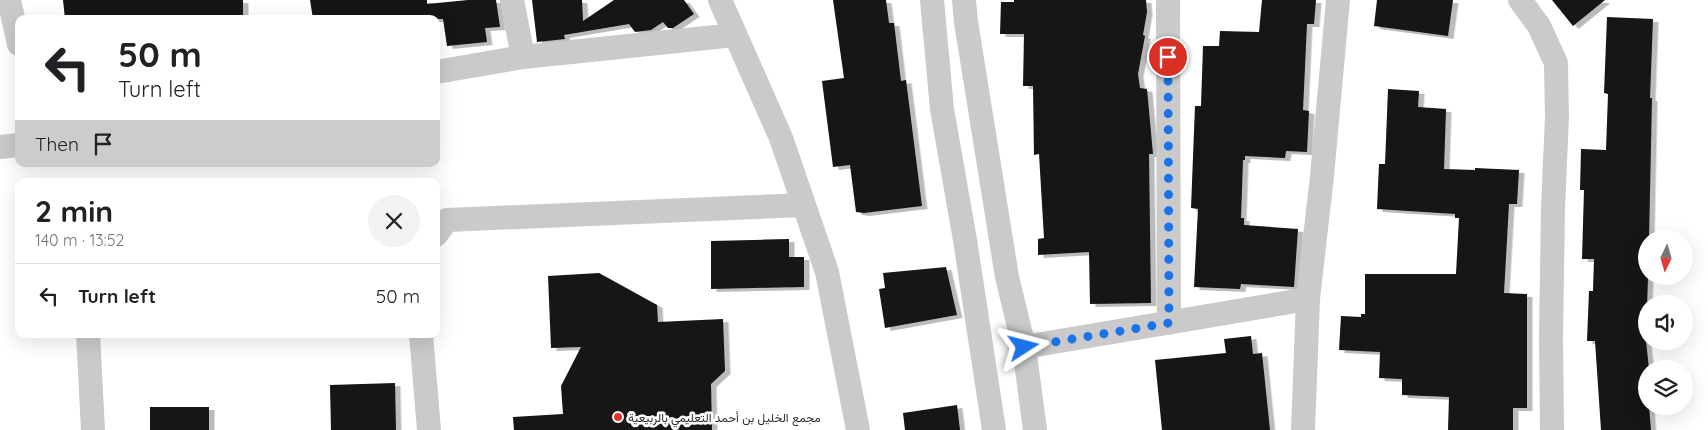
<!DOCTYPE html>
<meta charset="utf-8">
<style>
:root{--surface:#fff;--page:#f2f2f2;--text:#202124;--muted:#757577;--line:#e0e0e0}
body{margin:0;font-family:Quicksand,Vazirmatn,sans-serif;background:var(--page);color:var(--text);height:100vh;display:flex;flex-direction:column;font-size:19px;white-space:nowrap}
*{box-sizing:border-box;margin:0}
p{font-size:16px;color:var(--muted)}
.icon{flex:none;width:28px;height:28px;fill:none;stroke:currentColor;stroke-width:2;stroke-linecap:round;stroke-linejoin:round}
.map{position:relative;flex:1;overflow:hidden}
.panel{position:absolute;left:15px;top:178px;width:425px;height:160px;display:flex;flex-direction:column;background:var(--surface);border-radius:10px;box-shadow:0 5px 20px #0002}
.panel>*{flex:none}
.banner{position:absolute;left:15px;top:15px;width:425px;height:152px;border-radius:10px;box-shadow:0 5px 20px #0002;background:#fff;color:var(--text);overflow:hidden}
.needle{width:32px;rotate:185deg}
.tools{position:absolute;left:1638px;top:230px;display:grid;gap:10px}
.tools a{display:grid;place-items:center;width:55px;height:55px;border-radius:50%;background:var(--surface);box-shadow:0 5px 20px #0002;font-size:25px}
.pin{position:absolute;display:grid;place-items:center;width:42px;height:42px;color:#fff;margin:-21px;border:2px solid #fff;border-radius:50%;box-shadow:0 1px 5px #0007}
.me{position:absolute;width:55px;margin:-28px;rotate:81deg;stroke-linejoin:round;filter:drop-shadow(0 0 4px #0008)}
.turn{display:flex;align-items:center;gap:18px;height:105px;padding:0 20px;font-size:22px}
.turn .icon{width:65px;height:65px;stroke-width:2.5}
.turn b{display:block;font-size:35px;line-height:42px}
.then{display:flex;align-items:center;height:48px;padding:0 20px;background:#0003;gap:10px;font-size:19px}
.round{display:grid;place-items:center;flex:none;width:52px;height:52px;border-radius:26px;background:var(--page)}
.headline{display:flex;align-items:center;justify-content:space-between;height:85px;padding:0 20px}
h1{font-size:30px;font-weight:700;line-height:38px}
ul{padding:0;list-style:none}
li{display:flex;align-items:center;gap:15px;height:65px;padding:0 20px;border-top:1px solid var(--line)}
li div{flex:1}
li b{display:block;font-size:19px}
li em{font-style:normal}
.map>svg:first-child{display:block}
</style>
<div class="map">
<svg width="1708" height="430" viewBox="0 0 1708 430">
<defs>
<filter id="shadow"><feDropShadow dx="5.5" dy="3" stdDeviation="0" flood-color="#0004"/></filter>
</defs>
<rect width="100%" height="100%" fill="#fff"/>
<path fill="#141414" filter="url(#shadow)" d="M63,0H243V19H65Z
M310,0H427V4L468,0H496L500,27L485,28L487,42L447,46L443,19H313Z
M532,0H582L583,21L614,0H684L694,14L673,28H668L663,22L651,30L635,32L629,24L564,35L565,39L537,42Z
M833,0H886L889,23H894L901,81L906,80L922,206L864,213L856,212L850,165L833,167L822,81L844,78Z
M1014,0H1146L1147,12L1143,35L1145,36L1138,74L1140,88L1147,89L1153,154H1149L1151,303L1090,304L1089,252L1038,255V239L1044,238L1039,154L1034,155L1033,86H1023L1024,34H1000L1001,2H1014Z
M1262,0H1316L1314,24H1307L1303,110L1309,111L1307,152L1286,151L1285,158L1245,156V160H1243L1241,218H1244V225L1298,229L1294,287L1241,284L1240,289L1194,287L1198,209L1191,208L1195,106H1201L1203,46H1219L1220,31L1259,32Z
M1377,0H1453L1448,36L1374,26Z
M1552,0H1605L1573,26Z
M1607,17L1653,19L1650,98H1652L1649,239H1646V276H1648L1646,341L1649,369H1646V406H1649L1651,430H1601L1595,341H1587L1589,291H1593L1594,259H1582L1584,190H1580L1581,149L1606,150L1608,94L1604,93Z
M1388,89L1419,91L1418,107L1446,109L1444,169L1475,170V168L1519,170L1517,204H1509L1504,293L1527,294V408H1513V430H1448L1449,397L1402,395V379L1379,378L1380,352L1339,350L1341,316L1361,317V314H1365V274H1456L1459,218H1455V214L1377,209L1379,164H1385Z
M789,239V257H804V287L711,289V241Z
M946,267L957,315L885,328L879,289L885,288L883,273Z
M599,273L657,305L658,322L723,319L725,371L711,384L712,430H514L513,417L563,414L561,386L581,347L551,348L548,276Z
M1251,336L1253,354L1262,353L1270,430H1162L1155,360L1226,353L1224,339Z
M395,383L396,430H331L330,385Z
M957,405L960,430H905L903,413Z
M150,407H209V430H150Z"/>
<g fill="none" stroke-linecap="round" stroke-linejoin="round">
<path stroke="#cacaca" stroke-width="24" d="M9,0L19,44
M512,0L523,57
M720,0L781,138L827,272L858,430
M932,0L942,109L965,240L994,430
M964,0L966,22L1007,277L1024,347L1035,430
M1168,0L1169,323
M1520,0L1539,26L1556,63L1557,117L1553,207L1551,337L1552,430
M436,72L523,57L735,35
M0,147L19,145
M436,235L447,220L804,205
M88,334L93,430
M421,334L429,430
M1024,347L1308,299
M1303,430L1308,299L1322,176L1338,0"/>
</g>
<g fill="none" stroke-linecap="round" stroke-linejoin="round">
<path stroke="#1a73e8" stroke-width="9" stroke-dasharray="0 16.2" d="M1024,347L1169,323L1168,57"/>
</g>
<circle fill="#e7302d" stroke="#fff" stroke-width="2" cx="618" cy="417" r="5"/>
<g text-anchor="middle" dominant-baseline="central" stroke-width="5" stroke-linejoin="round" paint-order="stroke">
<g font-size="12" fill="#2d2d2d" stroke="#fff" text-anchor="start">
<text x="628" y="417">مجمع الخليل بن أحمد التعليمي بالربيعية</text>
</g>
</g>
</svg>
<div class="tools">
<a><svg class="needle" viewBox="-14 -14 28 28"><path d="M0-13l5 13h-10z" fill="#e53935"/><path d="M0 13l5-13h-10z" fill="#757577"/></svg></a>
<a><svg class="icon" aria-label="sound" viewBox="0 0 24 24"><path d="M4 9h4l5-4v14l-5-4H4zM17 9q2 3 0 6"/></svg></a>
<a><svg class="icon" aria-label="layers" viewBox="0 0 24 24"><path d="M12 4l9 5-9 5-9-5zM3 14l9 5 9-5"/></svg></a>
</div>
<div class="pin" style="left:1168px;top:57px;background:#d93025"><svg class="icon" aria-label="arrive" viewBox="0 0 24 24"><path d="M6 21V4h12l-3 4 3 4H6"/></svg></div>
<svg class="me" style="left:1024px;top:347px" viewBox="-20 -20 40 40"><path d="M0-17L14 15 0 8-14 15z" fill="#1a73e8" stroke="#fff" stroke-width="4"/></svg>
<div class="banner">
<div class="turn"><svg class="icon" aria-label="left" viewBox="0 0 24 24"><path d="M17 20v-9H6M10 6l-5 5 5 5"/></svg><div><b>50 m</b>Turn left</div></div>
<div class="then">Then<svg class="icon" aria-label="arrive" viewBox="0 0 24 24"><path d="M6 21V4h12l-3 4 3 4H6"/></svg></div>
</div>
<section class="panel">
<div class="headline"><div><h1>2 min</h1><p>140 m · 13:52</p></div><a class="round"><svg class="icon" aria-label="close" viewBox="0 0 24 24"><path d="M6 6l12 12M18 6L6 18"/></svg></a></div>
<ul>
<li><svg class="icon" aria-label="left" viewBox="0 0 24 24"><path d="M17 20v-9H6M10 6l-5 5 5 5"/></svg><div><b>Turn left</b></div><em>50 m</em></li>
</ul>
</section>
</div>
